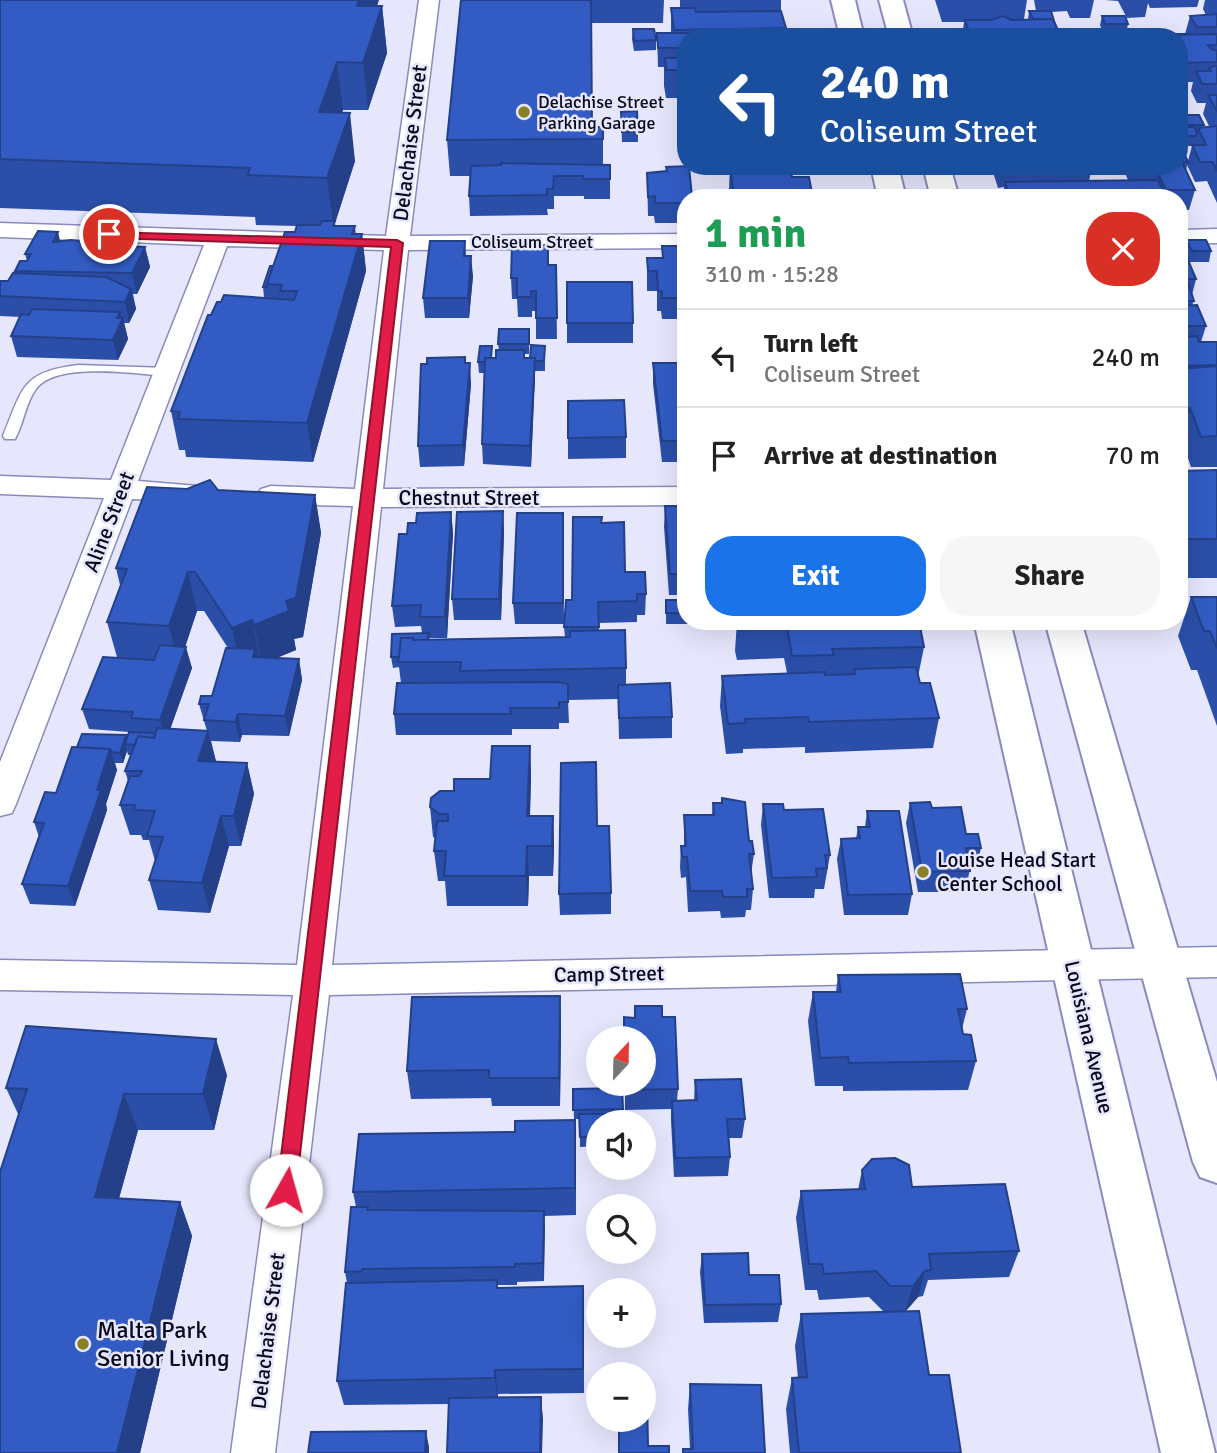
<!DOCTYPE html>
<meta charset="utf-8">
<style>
:root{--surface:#fff;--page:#f6f6f6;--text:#222;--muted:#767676;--line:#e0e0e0;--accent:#1a73e8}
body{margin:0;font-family:Signika,sans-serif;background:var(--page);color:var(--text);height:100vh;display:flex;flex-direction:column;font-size:26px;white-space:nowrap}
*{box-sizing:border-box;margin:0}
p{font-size:23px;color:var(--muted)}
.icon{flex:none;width:38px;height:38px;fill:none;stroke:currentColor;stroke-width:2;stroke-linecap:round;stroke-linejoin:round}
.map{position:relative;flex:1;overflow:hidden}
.sheet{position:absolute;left:677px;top:189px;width:511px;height:441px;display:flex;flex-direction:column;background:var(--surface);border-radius:28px;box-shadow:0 7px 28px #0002}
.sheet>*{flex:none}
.hud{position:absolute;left:677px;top:28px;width:511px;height:147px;border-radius:28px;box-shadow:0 7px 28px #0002;background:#1a4fa0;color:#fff;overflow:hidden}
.needle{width:46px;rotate:22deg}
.buttons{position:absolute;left:586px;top:1026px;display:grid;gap:14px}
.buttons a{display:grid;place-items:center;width:70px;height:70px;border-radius:50%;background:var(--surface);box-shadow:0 7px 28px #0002;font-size:35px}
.pin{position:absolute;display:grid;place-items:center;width:60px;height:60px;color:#fff;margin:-30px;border:4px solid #fff;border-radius:50%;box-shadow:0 2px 7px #0007}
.me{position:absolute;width:77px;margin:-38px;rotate:7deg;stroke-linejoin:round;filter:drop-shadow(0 0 5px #0008)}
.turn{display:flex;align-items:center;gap:24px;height:147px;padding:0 28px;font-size:32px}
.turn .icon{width:91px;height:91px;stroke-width:2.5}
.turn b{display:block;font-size:49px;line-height:60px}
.round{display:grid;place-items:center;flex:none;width:74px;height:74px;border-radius:28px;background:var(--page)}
.headline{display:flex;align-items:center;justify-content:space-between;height:119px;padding:0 28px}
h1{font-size:42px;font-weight:700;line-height:52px;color:#1e9e55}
.button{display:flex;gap:14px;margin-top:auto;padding:14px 28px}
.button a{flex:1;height:80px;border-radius:28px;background:var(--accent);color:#fff;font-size:28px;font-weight:700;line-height:80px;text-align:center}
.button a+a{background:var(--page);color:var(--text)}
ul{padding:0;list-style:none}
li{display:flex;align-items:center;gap:21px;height:98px;padding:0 28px;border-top:2px solid var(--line)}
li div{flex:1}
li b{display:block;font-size:26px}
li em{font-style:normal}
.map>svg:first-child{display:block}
</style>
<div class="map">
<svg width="1217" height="1453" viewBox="0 0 1217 1453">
<rect width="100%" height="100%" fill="#e6e6fd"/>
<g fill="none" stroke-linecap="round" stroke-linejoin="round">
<defs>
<path id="lane" d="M78,365L167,368L173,372L167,376C136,374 56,361 36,389C25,404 24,423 15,439H5L3,436C23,388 21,372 78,365Z"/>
<path id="street" d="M419,0H439L410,236L686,234V248L408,250L383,489L686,487V505L381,507L332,965L1217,947V977L329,995L275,1453H231L293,995L0,990V960L297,965L353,506L271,504L261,501L257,495L261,489L271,486L355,489L384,250L227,246L138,481L198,486L202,492L198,498L188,501L132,499L16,804L12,813L0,816V762L104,498L0,494V476L111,480L204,245L0,237V223L386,236Z
M1217,229V243L1180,244V230Z"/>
<path id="secondary" d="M831,0H855L864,37H840Z
M879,0H903L913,37H889Z
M871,166H898L906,198H878Z
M923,166H950L959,198H931Z
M974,621H1010L1215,1453H1161Z
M1045,621H1081L1217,1082V1183L1200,1177L1193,1162Z"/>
</defs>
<use href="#lane" stroke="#8a8abd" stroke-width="3"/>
<use href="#street" stroke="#8a8abd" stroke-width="3"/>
<use href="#secondary" stroke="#8a8abd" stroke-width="4"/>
<use href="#lane" fill="#fff" fill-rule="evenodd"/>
<use href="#street" fill="#fff" fill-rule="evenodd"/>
<use href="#secondary" fill="#fff" fill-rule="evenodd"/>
</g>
<path fill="#2b4fa9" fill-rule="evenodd" d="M0,0L382,6L387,53L368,110H343L342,112L355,161L335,223V226L355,234H362L366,271L313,462L186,457L185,450H179L171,411L211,315L269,298L264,297L263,287L273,266L295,232L297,226L256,225L255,217L0,208Z
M461,0H664L663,23H591L592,127H603V165H610V199H584V196H554V209H547L548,215L470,216L469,196L471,176H450L447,140Z
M680,0H781V11L786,28L785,32L686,37V98H666L664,86V67H658L657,33H671V8H680Z
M935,0H1027L1024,19H1028L1029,11H1036L1034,0H1094L1090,18H1070L1067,11L1051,12L1061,37H962L964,22H942Z
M1105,0H1199L1197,7L1150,8L1148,3L1145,17L1127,18L1118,1Z
M1205,0H1217V203L1207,181L1195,182L1187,165L1186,171L1195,190L1189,210H1180V198H1003L1004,187L998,188L992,169V166H1088L1091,172L1089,181L1128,180L1122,166H1180V146L1188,161L1192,146H1180V115L1204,125V127L1209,126L1203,114L1206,103H1197L1191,91L1193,82H1180V37H1164L1165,34H1185L1190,16L1206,15L1203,9Z
M1102,16L1128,24L1126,34L1103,33L1100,25Z
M633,29L656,40V50L634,51L632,39Z
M621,112L638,132V142H622Z
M689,166L692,198H686V223H655L654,216H648L647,173L666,171V167Z
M712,166H816L815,175H791L792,177L812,193V198H730L729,188L730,168H742V167Z
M1186,240L1211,251L1209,262H1189L1196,279L1192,295L1194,301L1192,305L1206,326L1201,342H1217V467H1191L1181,438L1180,441V255H1186L1183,250Z
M465,241L466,256L473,276L469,318H425L423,298Z
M60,242L83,244L145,247L150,267L137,294H133L136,309L129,323H124L128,339L118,360L17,357L11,336L20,317L0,316V281H8L16,273L15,271L27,261L25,254Z
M662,246L686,265V342H678V319H662L661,311H657V291H647V258H662Z
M549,265H556L557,339H536V311H532V317H518L517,299H512L511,278Z
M567,323H633V343H567Z
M529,329V354H525V358H530L545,346V371H535L531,467L483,464L482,444L485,373H479L478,362L496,358L499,350L498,344Z
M466,363L471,384L464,466L420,467L418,446Z
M653,363L686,393V462H662L653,384Z
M626,437V458L568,459V438Z
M1217,470V578H1180V471Z
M218,490L315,495L321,533L303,637L294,639L296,650L276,658L299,659L302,680L289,736L242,735L240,742L211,741L216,762L247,763L254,794L241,846H229L210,913L158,910L149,880L155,861L149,840H143L141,835H130L120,805L128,781L125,771L131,755H128L127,751L123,763H115L117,770L106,804L107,810L75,906L30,904L22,884L39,837L34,822L56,793L77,747L126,735L127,739L129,732L89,729L82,709L117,657L107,622L120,585L116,568ZM197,611H204L228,648L212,696L199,704L207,731L170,729L192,668L185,647Z
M665,506H686V595H669L664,527Z
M503,511L504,532L501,620H454L452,599Z
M451,512L453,533L447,638H429V640L565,637L564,627L572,600L602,523L625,572L646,594L645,615H637V622L599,623V630L626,668V685L672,717V738L619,739L618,699L568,700L569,723H559V729H512V735H396L394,714L401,683L399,667L393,668L391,657L422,633L421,626L395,627L392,606L407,534L416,523Z
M563,513L564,624H515L513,603Z
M1191,597H1217V726L1197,670H1191L1178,636Z
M666,600H686V621H725V624H666Z
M737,621L924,647L918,677L920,683L939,718L933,748L805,753V747L743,749V753L726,754L720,706L722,676L787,673L784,658L737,660L735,651Z
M530,746L531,776L530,816H553L554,846L553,876H529L528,906H447L445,881H438L434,851L435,838L433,837L430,807L454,791L490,779Z
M713,803L749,841L754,854L751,874L753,889L751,910H746L745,917L721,918L720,911L688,912L686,877L681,878L680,867L681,846H684V815H712Z
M910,803L966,834L981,848L976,869H970L965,892H918L906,823Z
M763,804L784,810L830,855L824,889H815L814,898H769L761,825Z
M867,811L912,894L908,915H844L837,859L841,839H856L858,827H865Z
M597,826L611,893V914L560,915L559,894Z
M838,975L967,1009L962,1029L963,1034L976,1061L968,1090L843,1091V1086H815L808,1021L813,992H836Z
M560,996L561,1025L560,1106H492L491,1098L411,1099L407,1071Z
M624,1017H662L678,1089L677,1101H694L695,1080L745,1119L742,1138H729L730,1157L728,1176L674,1177L671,1121V1109L625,1110V1083H644V1038H624Z
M227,1075L214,1130H138L119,1198L180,1202L192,1236L140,1453L19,1116L6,1088Z
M573,1089L623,1109V1118L598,1122V1146L580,1147V1119H574Z
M575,1120L576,1215L544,1216V1281L517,1282V1285H498V1288L584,1312V1393L498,1394V1398L541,1397L543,1421L449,1404L344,1405L337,1381L347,1283L345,1272L356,1207L353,1192L515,1132Z
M862,1170L912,1187L1019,1251L1009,1277L928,1280L923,1296L918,1297L905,1312L929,1375L961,1453H790L786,1409L792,1378H798L795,1346L801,1314L884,1312L869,1297L819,1300L817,1290H805L796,1218L801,1191L858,1190Z
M702,1254L749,1275L781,1304L778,1322L704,1323L700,1272Z
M690,1384L765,1453L690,1449L688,1409Z"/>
<path fill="#234089" d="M359,0H379L362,52L357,6Z
M382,6L387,53L368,110L363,63Z
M337,62L343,110L325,160L319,112Z
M350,113L355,161L335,223L340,259L338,263L327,178Z
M355,226L357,250L362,234L366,271L313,462L307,423Z
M58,232L63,253L53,242Z
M145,247L150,267L137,294L132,273Z
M471,256L473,276L469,318L468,298Z
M131,289L136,309L129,323L125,302Z
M120,312L122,320L123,318L128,339L118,360L113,340L117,318Z
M535,358V379L531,467L530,446Z
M470,363L471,384L464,466L463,445Z
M1190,408L1181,438L1180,441V435L1184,418Z
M315,495L321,533L303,637L294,639L296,650L262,664L254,625L286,601Z
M503,511L504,532L501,620L499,599Z
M451,512L453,533L447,638L445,617Z
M188,572L197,611L179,665L169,626Z
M252,620L260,659L240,667L232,628Z
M186,647L192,668L166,741L160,720Z
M299,659L302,680L289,736L285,716Z
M238,714L242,735L240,742L235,722Z
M208,731L216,761L206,791L198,761Z
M126,735L128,745L125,744L127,751L123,763L120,753Z
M530,746L531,776L529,846L527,816Z
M110,749L117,770L106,804L107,810L75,906L68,886Z
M247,763L254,794L241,846L234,816Z
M221,816L229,846L210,913L202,883Z
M553,816L554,846L553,876L552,846Z
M527,846L529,876L528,906L526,876Z
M560,996L561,1025L560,1106L559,1078Z
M216,1039L227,1075L214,1130L203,1094Z
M124,1094L138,1130L110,1231L95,1197Z
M575,1120L576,1148V1215L575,1188Z
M180,1202L192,1236L140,1453H117Z
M544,1211L545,1229L544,1281L543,1263Z
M925,1271L918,1297L905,1312L913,1286Z
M495,1370L498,1394V1403L495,1378Z
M541,1397L543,1421L542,1453H540Z
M426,1431L429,1447V1453H425Z"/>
<path fill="#325cc4" stroke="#234089" stroke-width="2" d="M0,0H359L357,6H382L363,63L337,62L319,112L350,113L327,178L248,175L250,168L0,159Z
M461,0H591L592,127H603V139L447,140Z
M671,8H695L696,12L781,11L786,28L674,30Z
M1029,11H1051L1055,24L1053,19H1033Z
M1217,14V27H1197L1190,16Z
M1003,16L1011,20L1053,19L1061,37H971L965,20H991Z
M1102,16H1125L1128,24H1105Z
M633,29H654L656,40L634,41Z
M701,31L794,32V37H686V48H658L657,33H690L691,37L702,36Z
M1165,34H1189L1172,35V37H1166Z
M1217,34V45H1208L1211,49L1217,50V62L1180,63V37H1173L1172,35Z
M665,58H686V70H666Z
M1214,66H1217V84H1202L1196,71H1211L1209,68Z
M1208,95H1217V111Z
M637,111L638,132H622L621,112Z
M1180,115H1199L1204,125H1180Z
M1217,126V171L1213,162H1200L1192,145H1206L1198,128Z
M1180,127H1194L1197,132L1196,136H1180Z
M1180,146H1181L1188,162H1182L1195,190H1166L1154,166H1180Z
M501,163L610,165V179H583V176H554L553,189H547V195L469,196L471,166L501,165Z
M689,166L692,197H686V203H655V196L648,197L647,173L667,171L666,167Z
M1001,166H1088L1091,172H1038L1036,167L1002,168Z
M1129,166H1142L1146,174H1132Z
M730,168H790L792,177H809L812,193L750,196L749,190L733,191Z
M1158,180L1167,198H1136L1132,190L1086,191L1089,198H1010L1005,182Z
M322,221H335L333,226H355L352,234H362L307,423L178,419L180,412L171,411L208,315H211L217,302H221L224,295L294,300L297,291H280L282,285L267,284L285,232H295L297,225H320Z
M38,231L58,232L53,242L71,240L82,241L81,244L145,247L132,273L15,271L20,261H27L31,254H25Z
M1186,240H1206L1211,251H1192Z
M430,241H465L464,256H471L468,298H423Z
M512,245H548V265H556L557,318H536V291H531V297H517V278H511Z
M662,246H685L686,298H662V291H658L657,271H648L647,258H663Z
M1180,255H1186L1196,279H1180Z
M270,266H273L267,284V287H263Z
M13,273L106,277L131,289L125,302L0,296V281H8Z
M567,282H632L633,323H567Z
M1180,283H1188L1194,301H1180Z
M1197,305L1206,326H1180V306Z
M32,309L120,312L117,318H123L113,340L11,336L21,314L29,315Z
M678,317H686V332L679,331Z
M499,329H529V344H498Z
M1197,336L1199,342H1217V365L1180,366V337Z
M531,345L545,346L544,361H535V358H530Z
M480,346H492L491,358H485V362H478Z
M496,350H524V358H535L530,446L482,444L485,358H496Z
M465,357V363H470L463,445L418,446L421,364H427V358Z
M653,363H681L686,393V441H662Z
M1217,366V436L1201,437L1190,408L1184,418H1180V369Z
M624,400L626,437L568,438V401Z
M1217,470V539H1180V471Z
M210,480L218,490L315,495L296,598L286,601L289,611L254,625L252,620L232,628L195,572H188L169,626L107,622L127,569L116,568L147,487L187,489Z
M665,506H686V574H670Z
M503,511L499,599H452L457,512Z
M451,512L445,617H420L421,605L392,606L399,534H407L408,523H416L417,513Z
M517,513H563V603H513Z
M573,517H602L601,523L624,522L625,572H645L646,594H637V601L598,602L599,627H564L566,600H572Z
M1191,597H1217V648L1210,631H1204Z
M666,600H686V613H666Z
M737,621H919L924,647L832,649L834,655L792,656L787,627L739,630Z
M625,630L626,668L460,671L461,662H398L401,638H413V640L570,637V631Z
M429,633L428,640H413V638H401L399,657H391L392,634Z
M160,645L186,647L160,720L131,718L133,712L82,709L103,657L154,660Z
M226,648L255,649L253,657L299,659L285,716L238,714L235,722L204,720L209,704H199L201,696H212Z
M916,667L920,683H930L939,718L809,722L808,717L745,719L746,723L728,724L722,676L825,672V675L855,674L854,669Z
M558,682L568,684V702H559V708H510L511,714H394L397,683Z
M670,683L672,717L619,718L618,685Z
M157,728L208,731L198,761L247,763L234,816H221L202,883L149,880L163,837L147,836L155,811L134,810L135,805H120L130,776H139L142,771H125L138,736L154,738Z
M129,732L155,733L154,738L138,736L135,745L125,744Z
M82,734L126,735L120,753L112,752L110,749L77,747Z
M492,746H530L527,816H553L552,846H527L526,876H444L446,851H434L437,821H448V814H439L430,807L431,798L440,791H454V779H490Z
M72,747L110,749L97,790H101L68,886L22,884L44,823L34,822L45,792L56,793Z
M596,762L597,826H609L611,893L559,894L561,763Z
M722,798L745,802L749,841H752L754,854H749L753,889H747V897H723L722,891H690L687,857H682L681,846H686L684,815H714L713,803H722Z
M930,802L932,808L961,807L966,834H978L981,848H966L970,871L922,872L910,803Z
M763,804H783L784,810L823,809L830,855H825L827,868L816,869L817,877L772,878Z
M867,811H899L912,894L848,895L841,839L860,838L858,827H870Z
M960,974L967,1009H958L963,1034L971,1035L976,1061L849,1063L848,1057L820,1058L813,992H841L838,975Z
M560,996L559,1078H489V1070L407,1071L412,997Z
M635,1006H662V1017H675L678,1089L625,1090V1083H644V1038H624V1017L635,1018Z
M26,1026L216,1039L203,1094H124L95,1197L180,1202L117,1453H0V1172L27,1089L6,1088Z
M741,1079L745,1119H727L730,1157L675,1158L672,1101L697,1100L695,1080Z
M622,1088L623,1109L573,1110V1089Z
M579,1114H618L619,1122H598V1137H580Z
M575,1120V1188L353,1192L359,1134L515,1132V1121Z
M895,1158L909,1165L912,1187L1005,1184L1019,1251L929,1254L931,1270L925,1271L913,1286H890L876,1271L824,1274L822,1264H809L801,1191L865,1189L862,1170L872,1159Z
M351,1207H368L367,1210L544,1211L543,1263L515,1264V1267L362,1269V1271L345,1272Z
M748,1253L749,1275H779L781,1304L705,1305L702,1254Z
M497,1280V1288L583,1286V1369L495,1370V1378L337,1381L346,1283Z
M919,1311L929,1375H949L961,1453H799L792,1378L807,1377L801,1314Z
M690,1384L761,1385L765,1453H683V1449H693Z
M541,1397L540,1453H447L449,1398Z
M644,1399H647L648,1446H669V1453H619V1419H644Z
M426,1431L425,1453H308L311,1432Z"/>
<path fill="#e11d48" stroke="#92132f" stroke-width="2" d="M105,232L397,240L403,243L296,1190L293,1196L286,1199L279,1196L277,1190L391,247L109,238L105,237Z"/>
<g fill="#888028" stroke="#e6e6fd" stroke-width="2.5">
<circle cx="524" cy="112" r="7"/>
<circle cx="923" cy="872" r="7"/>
<circle cx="83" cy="1344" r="7"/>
</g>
<g text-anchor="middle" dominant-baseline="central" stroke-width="5" stroke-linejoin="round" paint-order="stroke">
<g font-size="18" fill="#0a091b" stroke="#e6e6fd" text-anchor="start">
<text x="538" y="102">Delachise Street<tspan x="538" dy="21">Parking Garage</tspan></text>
</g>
<g font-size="18" fill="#0a091b" stroke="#e6e6fd">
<text x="532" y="242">Coliseum Street</text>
</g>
<g font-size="21" fill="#0a091b" stroke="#e6e6fd">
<text transform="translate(410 143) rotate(-83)">Delachaise Street</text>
<text x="469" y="498">Chestnut Street</text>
<text transform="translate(109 522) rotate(-69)">Aline Street</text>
<text transform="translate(609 974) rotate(-1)">Camp Street</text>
<text transform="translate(1089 1037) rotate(77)">Louisiana Avenue</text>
<text transform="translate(268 1331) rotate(-83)">Delachaise Street</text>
</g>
<g font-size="21" fill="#0a091b" stroke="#e6e6fd" text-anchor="start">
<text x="937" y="860">Louise Head Start<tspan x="937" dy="24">Center School</tspan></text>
</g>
<g font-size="24" fill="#0a091b" stroke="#e6e6fd" text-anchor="start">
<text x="97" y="1330">Malta Park<tspan x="97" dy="28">Senior Living</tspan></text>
</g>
</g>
</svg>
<div class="buttons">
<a><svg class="needle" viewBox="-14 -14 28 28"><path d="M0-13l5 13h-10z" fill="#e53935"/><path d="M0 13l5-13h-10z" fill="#767676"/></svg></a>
<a><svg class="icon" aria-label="sound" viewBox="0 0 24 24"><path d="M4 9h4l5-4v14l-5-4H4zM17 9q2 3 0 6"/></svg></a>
<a><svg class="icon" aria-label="search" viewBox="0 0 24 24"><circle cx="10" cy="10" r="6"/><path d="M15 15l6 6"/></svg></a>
<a>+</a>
<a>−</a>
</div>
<div class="pin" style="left:109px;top:234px;background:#d93025"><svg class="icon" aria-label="arrive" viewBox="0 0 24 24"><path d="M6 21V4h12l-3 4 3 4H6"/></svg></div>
<svg class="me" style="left:286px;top:1190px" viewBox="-20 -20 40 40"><circle r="19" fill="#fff"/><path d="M0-13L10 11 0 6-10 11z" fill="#e11d48"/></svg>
<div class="hud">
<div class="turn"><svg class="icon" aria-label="left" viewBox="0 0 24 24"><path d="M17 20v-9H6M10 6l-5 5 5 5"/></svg><div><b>240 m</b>Coliseum Street</div></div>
</div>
<section class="sheet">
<div class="headline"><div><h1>1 min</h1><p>310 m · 15:28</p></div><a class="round" style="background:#d93025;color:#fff"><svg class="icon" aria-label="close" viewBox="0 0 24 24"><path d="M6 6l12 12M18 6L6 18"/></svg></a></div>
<ul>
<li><svg class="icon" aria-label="left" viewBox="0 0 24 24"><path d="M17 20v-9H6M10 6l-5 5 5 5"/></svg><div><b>Turn left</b><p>Coliseum Street</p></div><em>240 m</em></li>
<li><svg class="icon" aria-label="arrive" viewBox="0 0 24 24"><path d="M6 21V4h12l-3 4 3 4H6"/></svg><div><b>Arrive at destination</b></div><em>70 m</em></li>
</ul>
<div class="button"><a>Exit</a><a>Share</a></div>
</section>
</div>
